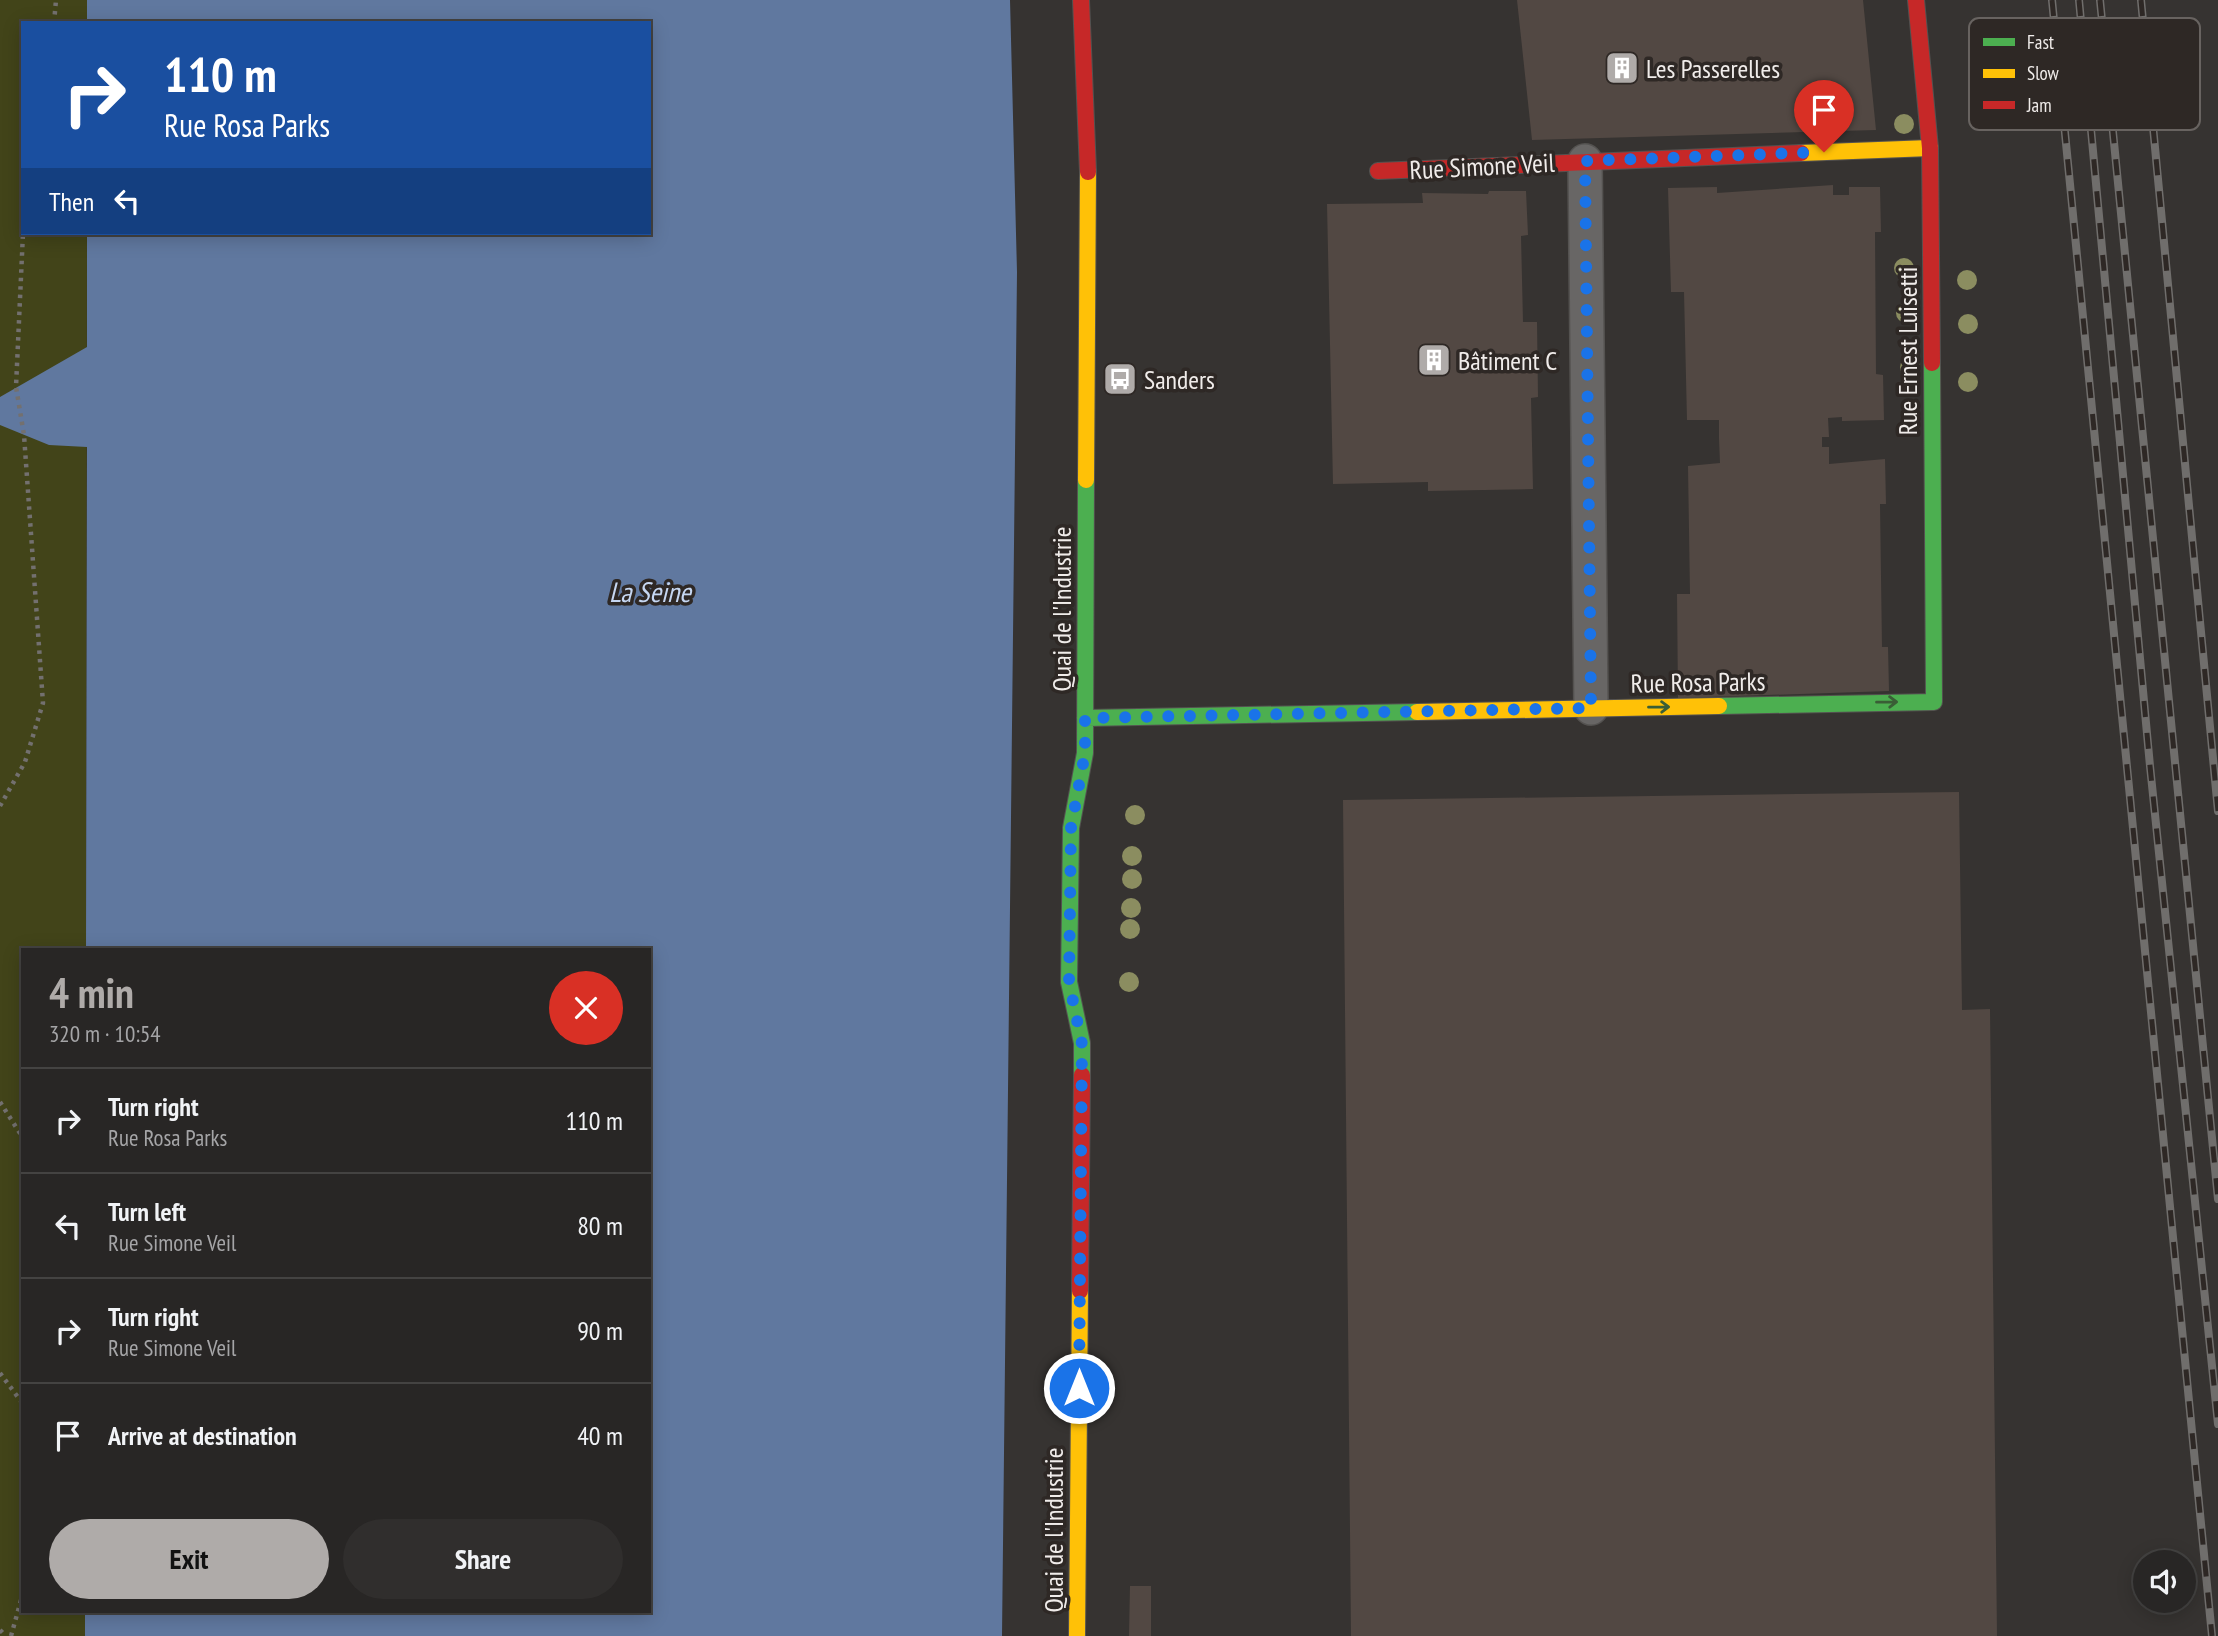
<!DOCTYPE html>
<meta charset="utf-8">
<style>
:root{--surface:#282625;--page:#302e2d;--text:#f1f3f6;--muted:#a5a5a7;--line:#444342;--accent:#afaba9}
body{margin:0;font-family:"PT Sans Narrow",sans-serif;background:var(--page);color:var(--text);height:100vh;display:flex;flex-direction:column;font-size:26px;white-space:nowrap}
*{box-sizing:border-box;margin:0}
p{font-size:23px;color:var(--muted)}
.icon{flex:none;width:38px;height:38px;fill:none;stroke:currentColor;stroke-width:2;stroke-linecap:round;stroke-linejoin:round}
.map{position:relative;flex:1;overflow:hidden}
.drawer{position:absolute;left:21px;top:948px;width:630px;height:665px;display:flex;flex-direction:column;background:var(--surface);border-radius:0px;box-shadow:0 4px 18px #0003,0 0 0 2px var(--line)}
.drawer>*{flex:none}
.top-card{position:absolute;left:21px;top:21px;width:630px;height:214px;border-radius:0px;box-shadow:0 4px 18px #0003,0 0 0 2px var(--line);background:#1a4fa0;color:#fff;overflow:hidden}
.buttons{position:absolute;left:2133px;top:1550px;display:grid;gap:14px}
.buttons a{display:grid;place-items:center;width:63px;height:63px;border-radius:50%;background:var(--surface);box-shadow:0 4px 18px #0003,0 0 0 2px var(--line);font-size:35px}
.pin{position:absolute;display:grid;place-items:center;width:60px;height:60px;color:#fff;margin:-72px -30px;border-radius:50% 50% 50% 0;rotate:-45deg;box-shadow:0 0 7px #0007}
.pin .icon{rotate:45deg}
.me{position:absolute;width:77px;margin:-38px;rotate:0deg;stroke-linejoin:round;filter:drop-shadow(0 0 5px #0008)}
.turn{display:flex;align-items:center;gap:24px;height:147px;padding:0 28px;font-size:32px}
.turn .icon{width:91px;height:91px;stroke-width:2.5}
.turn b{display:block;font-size:49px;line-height:60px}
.then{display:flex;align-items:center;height:66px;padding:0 28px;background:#0003;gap:14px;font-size:26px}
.round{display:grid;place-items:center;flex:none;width:74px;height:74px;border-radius:37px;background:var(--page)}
.summary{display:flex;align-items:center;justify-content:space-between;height:119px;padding:0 28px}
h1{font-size:42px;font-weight:800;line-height:52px;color:var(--accent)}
.primary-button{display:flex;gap:14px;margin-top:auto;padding:14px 28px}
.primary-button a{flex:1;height:80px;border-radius:42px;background:var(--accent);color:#111;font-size:28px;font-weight:800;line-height:80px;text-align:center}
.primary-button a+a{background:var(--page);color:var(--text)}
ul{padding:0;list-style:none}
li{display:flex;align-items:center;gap:21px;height:105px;padding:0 28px;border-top:2px solid var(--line)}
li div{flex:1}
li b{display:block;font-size:26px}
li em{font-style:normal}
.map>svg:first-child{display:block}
</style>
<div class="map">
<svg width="2218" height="1636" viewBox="0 0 2218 1636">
<rect width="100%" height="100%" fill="#363331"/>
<path fill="#424419" d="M0,0H87V23H23V233H87L86,950H23V1612H85V1636H0Z"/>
<path fill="#60789f" d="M87,0H1010L1017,272L1002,1636H85V1612H649V950H86L87,447L49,445L0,425V397L87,347V233H649V23H87Z"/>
<path fill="#524843" d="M1517,0H1863L1876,130L1532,140Z
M1833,185V195H1849V187H1880L1881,232H1875L1876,374L1883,375L1884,420L1842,421V417L1828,418L1829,437H1822V447H1829V464L1885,459L1886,504H1880L1882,647H1888L1889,691L1678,698L1677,594H1690L1688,466L1720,463L1719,438V420H1687L1684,292H1671L1668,188L1717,187V193Z
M1489,191H1526L1528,235L1521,236L1523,322H1537L1538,397L1531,398L1533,489L1428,491V482L1333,484L1327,204L1423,203L1422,193L1488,194Z
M1959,792L1962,1010L1990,1009L1997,1636H1351L1343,800Z
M1130,1586H1151V1636H1129Z"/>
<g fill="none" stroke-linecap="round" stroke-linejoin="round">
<defs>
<path id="street" d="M1585,161L1591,708"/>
<path id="fast" d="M1719,706L1934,702L1932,363
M1085,718L1417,712
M1082,1075V1043L1069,982L1071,828L1085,753L1086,480"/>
<path id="slow" d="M1801,153L1930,148
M1086,480L1088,172
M1417,712L1719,706
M1077,1636L1080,1291"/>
<path id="jam" d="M1081,0L1088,172
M1916,0L1930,148L1932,363
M1378,171L1801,153
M1080,1291L1082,1075"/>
</defs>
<use href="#street" stroke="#545250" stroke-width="36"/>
<use href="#fast" stroke="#545250" stroke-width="18"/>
<use href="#slow" stroke="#545250" stroke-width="18"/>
<use href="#jam" stroke="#545250" stroke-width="18"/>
<path stroke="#73706f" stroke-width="4.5" stroke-dasharray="3.5 5" stroke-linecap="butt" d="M54,23L56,0
M0,806L25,762L43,703L24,435L16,387L23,233
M0,1102L23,1138
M0,1373L23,1404
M0,1630L6,1636
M11,1636L23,1593"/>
<use href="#street" stroke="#686665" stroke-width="33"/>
<use href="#fast" stroke="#4caf50" stroke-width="16"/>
<use href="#slow" stroke="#ffc107" stroke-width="16"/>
<use href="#jam" stroke="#c62828" stroke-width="16"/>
<defs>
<path id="rail" d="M2052,0L2212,1636
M2079,0L2150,766L2218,1424
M2100,0L2218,1199
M2141,0L2218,811"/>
</defs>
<use href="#rail" stroke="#706e6c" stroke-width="8"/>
<use href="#rail" stroke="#2e2825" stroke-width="5" stroke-dasharray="16" stroke-linecap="butt"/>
</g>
<g fill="#8b8d60">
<circle cx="1904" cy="124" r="10"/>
<circle cx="1904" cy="268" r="10"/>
<circle cx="1967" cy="280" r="10"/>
<circle cx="1906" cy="313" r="10"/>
<circle cx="1968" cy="324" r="10"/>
<circle cx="1910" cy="367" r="10"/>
<circle cx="1968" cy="382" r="10"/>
<circle cx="1135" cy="815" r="10"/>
<circle cx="1132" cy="856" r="10"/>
<circle cx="1132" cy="879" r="10"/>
<circle cx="1131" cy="908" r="10"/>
<circle cx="1130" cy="929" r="10"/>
<circle cx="1129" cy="982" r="10"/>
</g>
<defs><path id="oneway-shaft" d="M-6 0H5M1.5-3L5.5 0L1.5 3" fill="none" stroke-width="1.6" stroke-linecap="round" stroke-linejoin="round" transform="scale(1.75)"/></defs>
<g stroke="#3a5e36">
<use href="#oneway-shaft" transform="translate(1887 702) rotate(-1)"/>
<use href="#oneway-shaft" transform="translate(1659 707) rotate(-1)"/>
</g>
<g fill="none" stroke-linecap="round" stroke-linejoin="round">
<path stroke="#1a73e8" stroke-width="12" stroke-dasharray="0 21.6" d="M1079,1388L1082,1044L1069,982L1071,828L1085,753V718L1591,708L1585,161L1824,152"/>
</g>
<defs>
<symbol id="building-square" viewBox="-11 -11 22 22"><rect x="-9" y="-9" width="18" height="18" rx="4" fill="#afaba9" stroke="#2e2825"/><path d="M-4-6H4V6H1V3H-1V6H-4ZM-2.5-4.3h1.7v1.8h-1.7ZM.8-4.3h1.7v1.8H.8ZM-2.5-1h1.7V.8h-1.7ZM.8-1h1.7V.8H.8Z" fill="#fff"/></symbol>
<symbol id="bus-square" viewBox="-11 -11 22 22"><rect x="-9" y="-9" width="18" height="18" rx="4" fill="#afaba9" stroke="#2e2825"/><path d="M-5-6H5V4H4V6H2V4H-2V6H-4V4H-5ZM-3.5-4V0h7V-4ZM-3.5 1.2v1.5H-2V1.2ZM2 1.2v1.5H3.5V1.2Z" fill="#fff"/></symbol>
</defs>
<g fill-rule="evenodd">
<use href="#building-square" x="1603" y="49" width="38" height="38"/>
<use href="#building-square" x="1415" y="341" width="38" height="38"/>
<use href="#bus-square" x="1101" y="360" width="38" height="38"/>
</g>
<g text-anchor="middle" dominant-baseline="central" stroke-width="7" stroke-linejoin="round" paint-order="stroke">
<g font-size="26" fill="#f0ecea" stroke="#2e2825" text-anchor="start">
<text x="1646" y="68">Les Passerelles</text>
<text x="1458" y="360">Bâtiment C</text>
<text x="1144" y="379">Sanders</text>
</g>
<g font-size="26" fill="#f0ecea" stroke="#2e2825">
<text transform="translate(1482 166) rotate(-3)">Rue Simone Veil</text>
<text transform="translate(1907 351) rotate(-90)">Rue Ernest Luisetti</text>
<text transform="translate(1061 609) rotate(-90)">Quai de l'Industrie</text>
<text transform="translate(1698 682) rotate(-1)">Rue Rosa Parks</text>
<text transform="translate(1053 1530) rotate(-90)">Quai de l'Industrie</text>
</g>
<g font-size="28" font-style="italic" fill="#c6d7f2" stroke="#2e2825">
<text x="650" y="591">La Seine</text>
</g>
</g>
<rect x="1969" y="18" width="231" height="112" rx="10" fill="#2e2825" stroke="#686360" stroke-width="2"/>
<rect x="1983" y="38" width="32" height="8" fill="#4caf50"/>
<rect x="1983" y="69" width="32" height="9" fill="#ffc107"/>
<rect x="1983" y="101" width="32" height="8" fill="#c62828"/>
<g font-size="19" fill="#f0ecea">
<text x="2027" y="49">Fast</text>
<text x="2027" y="80">Slow</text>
<text x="2027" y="112">Jam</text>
</g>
</svg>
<div class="buttons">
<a><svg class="icon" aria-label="sound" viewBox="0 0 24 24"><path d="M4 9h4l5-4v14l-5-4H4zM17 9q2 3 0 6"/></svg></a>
</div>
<div class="pin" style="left:1824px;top:152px;background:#d93025"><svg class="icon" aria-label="arrive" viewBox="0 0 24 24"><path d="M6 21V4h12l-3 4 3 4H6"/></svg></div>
<svg class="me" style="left:1079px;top:1388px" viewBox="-20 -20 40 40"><circle r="17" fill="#1a73e8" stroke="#fff" stroke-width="3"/><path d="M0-11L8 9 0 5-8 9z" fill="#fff"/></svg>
<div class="top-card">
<div class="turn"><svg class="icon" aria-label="right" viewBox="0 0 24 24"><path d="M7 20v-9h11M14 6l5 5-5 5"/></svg><div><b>110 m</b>Rue Rosa Parks</div></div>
<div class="then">Then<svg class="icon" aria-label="left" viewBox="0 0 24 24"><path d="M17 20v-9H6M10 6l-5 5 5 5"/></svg></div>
</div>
<section class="drawer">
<div class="summary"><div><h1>4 min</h1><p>320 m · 10:54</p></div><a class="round" style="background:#d93025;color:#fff"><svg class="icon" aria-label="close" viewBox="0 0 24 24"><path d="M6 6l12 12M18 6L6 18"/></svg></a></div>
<ul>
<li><svg class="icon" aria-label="right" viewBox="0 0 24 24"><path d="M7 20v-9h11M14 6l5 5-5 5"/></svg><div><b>Turn right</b><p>Rue Rosa Parks</p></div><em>110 m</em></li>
<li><svg class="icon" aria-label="left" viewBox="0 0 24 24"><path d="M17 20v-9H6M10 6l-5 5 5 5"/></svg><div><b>Turn left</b><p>Rue Simone Veil</p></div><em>80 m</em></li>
<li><svg class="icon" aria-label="right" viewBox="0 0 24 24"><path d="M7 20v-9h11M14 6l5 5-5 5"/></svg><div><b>Turn right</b><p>Rue Simone Veil</p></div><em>90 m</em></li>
<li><svg class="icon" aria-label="arrive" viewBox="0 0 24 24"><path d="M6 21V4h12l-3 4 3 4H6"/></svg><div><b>Arrive at destination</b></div><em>40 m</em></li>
</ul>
<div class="primary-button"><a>Exit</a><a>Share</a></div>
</section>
</div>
